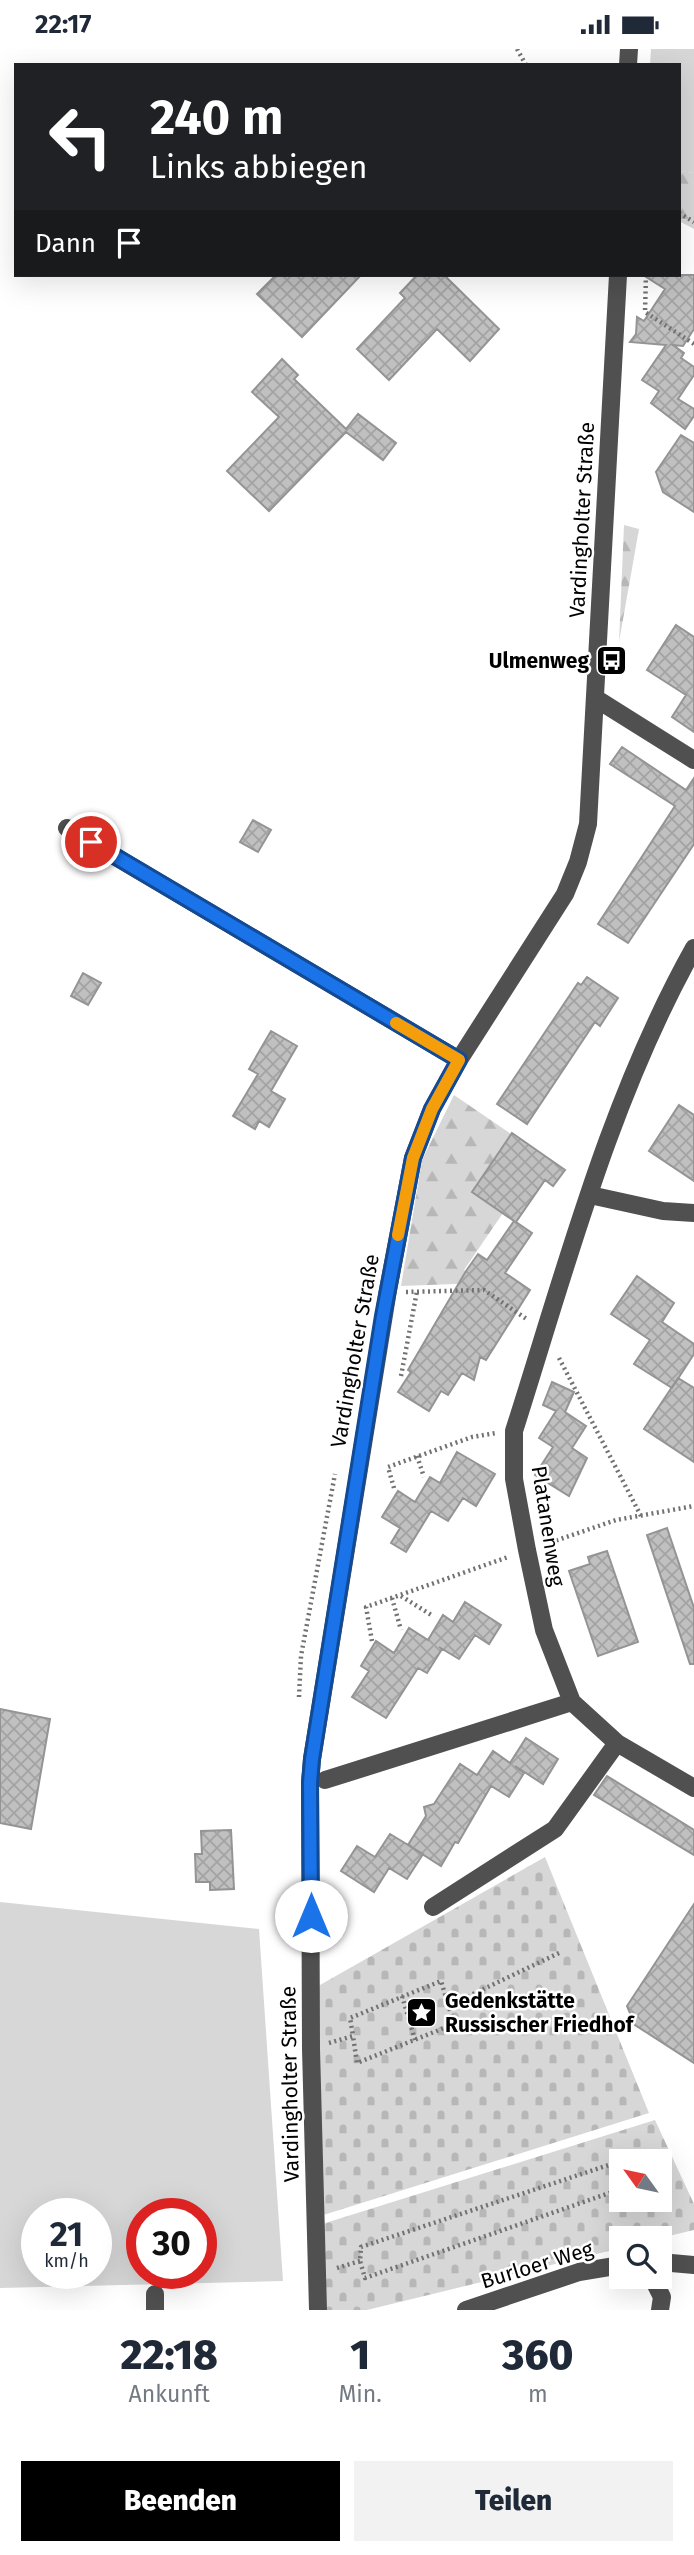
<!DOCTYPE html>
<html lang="de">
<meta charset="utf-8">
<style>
:root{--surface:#fff;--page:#f2f2f3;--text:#1f2937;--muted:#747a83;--accent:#000}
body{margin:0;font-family:"Fira Sans",sans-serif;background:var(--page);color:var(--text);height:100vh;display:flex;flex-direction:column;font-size:26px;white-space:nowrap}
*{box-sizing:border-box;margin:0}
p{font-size:23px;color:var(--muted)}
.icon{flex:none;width:38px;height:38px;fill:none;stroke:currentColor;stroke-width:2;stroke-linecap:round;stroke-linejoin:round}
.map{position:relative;height:2261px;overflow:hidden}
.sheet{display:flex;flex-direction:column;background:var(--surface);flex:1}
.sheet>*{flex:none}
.hud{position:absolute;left:14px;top:14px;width:667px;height:214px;border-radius:0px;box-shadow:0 7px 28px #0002;background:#202124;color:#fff;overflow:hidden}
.needle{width:46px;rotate:303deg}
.tools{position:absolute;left:609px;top:2100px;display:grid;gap:14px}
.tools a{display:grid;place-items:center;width:63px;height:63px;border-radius:0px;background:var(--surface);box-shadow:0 7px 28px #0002;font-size:35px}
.speed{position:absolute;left:21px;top:2149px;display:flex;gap:14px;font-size:35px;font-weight:700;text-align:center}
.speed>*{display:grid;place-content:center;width:91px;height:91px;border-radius:50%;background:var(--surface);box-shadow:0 7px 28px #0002;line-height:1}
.speed small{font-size:18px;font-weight:400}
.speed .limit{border:10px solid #d22;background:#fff;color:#111}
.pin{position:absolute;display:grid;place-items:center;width:60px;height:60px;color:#fff;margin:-30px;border:4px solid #fff;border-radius:50%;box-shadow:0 2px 7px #0007}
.me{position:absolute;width:77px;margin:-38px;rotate:0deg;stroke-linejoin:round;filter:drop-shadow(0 0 5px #0008)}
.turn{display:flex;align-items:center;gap:24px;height:147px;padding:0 21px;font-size:32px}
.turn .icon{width:91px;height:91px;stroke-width:2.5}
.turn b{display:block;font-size:49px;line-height:60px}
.then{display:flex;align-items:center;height:66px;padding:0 21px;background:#0003;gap:14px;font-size:26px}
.eta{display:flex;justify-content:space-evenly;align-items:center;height:119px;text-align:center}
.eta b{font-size:42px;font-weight:800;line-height:49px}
.action{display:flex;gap:14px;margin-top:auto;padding:14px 21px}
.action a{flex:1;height:80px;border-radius:0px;background:var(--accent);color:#fff;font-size:28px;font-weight:800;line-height:80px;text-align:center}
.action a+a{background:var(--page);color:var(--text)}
.status{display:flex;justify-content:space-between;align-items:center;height:49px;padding:0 35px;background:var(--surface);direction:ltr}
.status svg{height:19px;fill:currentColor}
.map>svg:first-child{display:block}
</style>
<div class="status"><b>22:17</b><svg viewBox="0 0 49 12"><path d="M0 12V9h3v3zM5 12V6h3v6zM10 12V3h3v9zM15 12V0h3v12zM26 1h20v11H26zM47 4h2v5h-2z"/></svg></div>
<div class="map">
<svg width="694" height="2261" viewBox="0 0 694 2261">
<defs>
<pattern id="forest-firs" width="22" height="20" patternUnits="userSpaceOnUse" patternTransform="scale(1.75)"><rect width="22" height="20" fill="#d7d7d7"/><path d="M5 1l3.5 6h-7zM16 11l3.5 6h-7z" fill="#b7b7b7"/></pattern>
<pattern id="cemetery-stones" width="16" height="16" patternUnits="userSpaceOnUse" patternTransform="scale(1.75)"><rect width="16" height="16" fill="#d7d7d7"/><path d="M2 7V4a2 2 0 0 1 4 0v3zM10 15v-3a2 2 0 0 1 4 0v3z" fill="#b7b7b7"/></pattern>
<pattern id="building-cross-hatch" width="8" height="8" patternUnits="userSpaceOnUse" patternTransform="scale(1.75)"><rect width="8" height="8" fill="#c0c0c0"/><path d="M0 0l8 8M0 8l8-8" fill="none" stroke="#a3a3a3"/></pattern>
</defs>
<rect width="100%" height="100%" fill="#fff"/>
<path fill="#d7d7d7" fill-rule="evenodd" d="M651,0H694V124L679,122V16H650Z
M0,1853L259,1880L283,2232L0,2239ZM37,2165H96V2224H37ZM142,2165H201V2224H142Z"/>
<path fill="url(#forest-firs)" d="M679,122L694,124V180L679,172Z
M624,476L639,480L619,593Z
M454,1046L511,1085L472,1143L503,1164L464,1221L482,1234L401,1237L422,1111Z"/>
<path fill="url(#cemetery-stones)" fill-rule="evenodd" d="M545,1808L649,2064L317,2168L313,1940Z
M655,2071L694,2155V2181L660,2189H621V2199L367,2261H317L319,2176ZM621,2112H660V2151H621Z"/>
<path fill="url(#building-cross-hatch)" stroke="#949494" stroke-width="2" d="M276,226H361L302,288L257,245Z
M417,226H444L499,280L470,312L437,280L389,331L357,300L405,249L400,244Z
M643,226H694V280L683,297L673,296L684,304L681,309L694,318V326L678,350L694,360V367L685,380L651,354L659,342L642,331L666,296L630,293L636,285L637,268L644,272L665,240Z
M282,310L298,326L294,330L346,380L358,365L396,394L383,411L346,383L269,462L227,422L279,368L252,343Z
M681,386L694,394V463L663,443L656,423Z
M676,576L694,588V683L672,668L686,646L647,621Z
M622,698L686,741L694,729V795L628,894L598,875L675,757L610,715Z
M253,771L271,781L258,803L240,793Z
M83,924L101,934L88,956L71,947Z
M587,928L618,949L600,977L595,973L527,1075L497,1055L578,934L581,936Z
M271,982L297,997L271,1042L285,1050L269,1078L259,1072L255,1080L233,1067L258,1025L249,1020Z
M679,1056L694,1066V1132L649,1102Z
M512,1084L565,1121L553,1137L545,1131L516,1173L532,1184L505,1224L530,1241L486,1311L480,1308L474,1331L462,1324L448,1346L441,1342L429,1362L398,1343L411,1323L408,1321L466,1222L478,1205L487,1211L514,1172L472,1143Z
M637,1227L674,1254L662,1273L694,1295V1305L672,1339L634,1315L650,1291L611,1265Z
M678,1329L694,1339V1413L644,1380Z
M552,1333L574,1343L565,1363L586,1377L572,1399L587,1409L569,1447L535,1426L553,1398L539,1389L556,1362L543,1356Z
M457,1403L495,1425L476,1457L463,1449L448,1472L431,1462L406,1503L391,1494L400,1479L382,1468L398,1442L415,1453L430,1428L440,1434Z
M667,1479L694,1559V1615H690L647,1486Z
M607,1502L638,1593L598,1607L569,1522L590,1515L588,1508Z
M465,1553L501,1576L489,1595L475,1586L459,1610L439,1598L442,1600L427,1624L418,1619L386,1669L352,1648L369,1622L361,1617L376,1592L394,1604L409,1579L428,1591L443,1566L453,1573Z
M0,1660L50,1670L31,1780L0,1774Z
M526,1689L558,1710L543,1735L515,1717L524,1724L509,1748L491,1737L458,1794L455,1793L441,1817L408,1796L426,1767L424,1758L434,1755L460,1715L477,1726L493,1702L510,1714Z
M607,1727L694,1781V1806L594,1746Z
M231,1781L234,1840L210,1841V1833H196L195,1805H202L201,1782Z
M390,1785L423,1805L407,1830L389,1819L374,1843L341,1822L357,1797L375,1808Z
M694,1855V2014L635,1976L627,1957Z"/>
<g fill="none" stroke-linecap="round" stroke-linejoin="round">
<path stroke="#727272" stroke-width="4.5" stroke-dasharray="2 3.5" stroke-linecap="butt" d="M517,0L526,16
M679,164L694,173
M646,226L645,263L694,295
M406,1243L484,1241L528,1271
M559,1309L641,1467
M401,1327L417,1242
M417,1407L424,1428
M394,1439L388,1418L472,1388L496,1384
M546,1495L616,1471L694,1457
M401,1547L433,1567
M392,1549L401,1581
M372,1592L366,1558L508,1508
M299,1648L301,1607L335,1425
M402,1947L415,1991
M448,1957L559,1904
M329,1994L353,1987L357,2014L454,1975L441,1932L350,1969L353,1987
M621,2140L365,2229L360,2212L361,2198L642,2105L646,2112
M337,2219L360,2212"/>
<path stroke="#505050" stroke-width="18" d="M628,16L629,0
M595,649L694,711
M67,779L459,1011
M694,899C610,1049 566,1219 514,1382V1430L527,1501L544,1581L572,1653L617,1694L694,1739
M590,1146L663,1162L694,1164
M325,1731L572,1653
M433,1858L555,1780L617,1694
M660,2213L694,2216
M652,2228L662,2248L660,2261
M155,2261V2245
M318,2261L311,2000L310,1734L312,1710L388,1241L413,1109L432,1060L459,1011L565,845L578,813L588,775L618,226
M466,2261L579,2223L621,2216"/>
</g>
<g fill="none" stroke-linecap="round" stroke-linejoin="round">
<defs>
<path id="route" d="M91,793L459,1011L432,1060L413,1109L383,1267L312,1710L310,1734L311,1867"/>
</defs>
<use href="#route" stroke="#114b97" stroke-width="18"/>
<use href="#route" stroke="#1a73e8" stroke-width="12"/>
<path stroke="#f59e0b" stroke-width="12" d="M396,974L459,1011L432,1060L413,1109L398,1186"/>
</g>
<defs>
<symbol id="bus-square" viewBox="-11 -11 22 22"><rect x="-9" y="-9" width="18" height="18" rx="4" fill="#000" stroke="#fff"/><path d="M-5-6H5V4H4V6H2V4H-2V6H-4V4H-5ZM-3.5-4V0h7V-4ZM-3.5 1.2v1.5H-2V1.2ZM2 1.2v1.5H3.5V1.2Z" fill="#fff"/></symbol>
<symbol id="sight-square" viewBox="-11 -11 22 22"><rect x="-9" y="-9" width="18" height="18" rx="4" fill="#000" stroke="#fff"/><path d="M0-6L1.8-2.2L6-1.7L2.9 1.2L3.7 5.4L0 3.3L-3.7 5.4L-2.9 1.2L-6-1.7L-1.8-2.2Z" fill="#fff"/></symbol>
</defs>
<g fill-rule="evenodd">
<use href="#bus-square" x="594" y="594" width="35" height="35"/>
<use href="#sight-square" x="404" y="1946" width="35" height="35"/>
</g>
<g text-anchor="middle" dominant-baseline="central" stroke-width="5" stroke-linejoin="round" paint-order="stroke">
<g font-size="21" fill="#000" stroke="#fff">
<text transform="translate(582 471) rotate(-87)">Vardingholter Straße</text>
<text transform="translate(355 1302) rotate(-80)">Vardingholter Straße</text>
<text transform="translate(548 1477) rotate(81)">Platanenweg</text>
<text transform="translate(290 2035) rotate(-91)">Vardingholter Straße</text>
<text transform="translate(537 2216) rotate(-17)">Burloer Weg</text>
</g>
<g font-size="21" font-weight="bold" fill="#000" stroke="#fff" text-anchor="end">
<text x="589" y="612">Ulmenweg</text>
<text x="445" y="1952" text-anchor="start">Gedenkstätte<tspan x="445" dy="24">Russischer Friedhof</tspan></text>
</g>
</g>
</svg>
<div class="tools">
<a><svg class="needle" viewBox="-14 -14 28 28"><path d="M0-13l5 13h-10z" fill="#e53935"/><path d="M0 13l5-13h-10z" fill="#747a83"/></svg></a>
<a><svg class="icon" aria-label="search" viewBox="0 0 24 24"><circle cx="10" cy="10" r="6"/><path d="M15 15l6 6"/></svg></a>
</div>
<div class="speed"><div>21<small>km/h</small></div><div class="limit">30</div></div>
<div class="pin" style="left:91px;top:793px;background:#d93025"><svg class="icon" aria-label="arrive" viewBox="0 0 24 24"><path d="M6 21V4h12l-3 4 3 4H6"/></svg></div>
<svg class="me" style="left:311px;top:1867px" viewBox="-20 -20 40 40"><circle r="19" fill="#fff"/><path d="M0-13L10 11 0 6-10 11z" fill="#1a73e8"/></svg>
<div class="hud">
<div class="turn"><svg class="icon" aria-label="left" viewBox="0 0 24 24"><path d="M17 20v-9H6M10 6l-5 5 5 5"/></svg><div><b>240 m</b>Links abbiegen</div></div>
<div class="then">Dann<svg class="icon" aria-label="arrive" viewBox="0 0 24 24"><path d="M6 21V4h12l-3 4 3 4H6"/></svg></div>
</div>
</div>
<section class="sheet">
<div class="eta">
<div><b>22:18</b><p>Ankunft</p></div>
<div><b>1</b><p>Min.</p></div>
<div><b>360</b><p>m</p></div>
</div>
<div class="action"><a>Beenden</a><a>Teilen</a></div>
</section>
